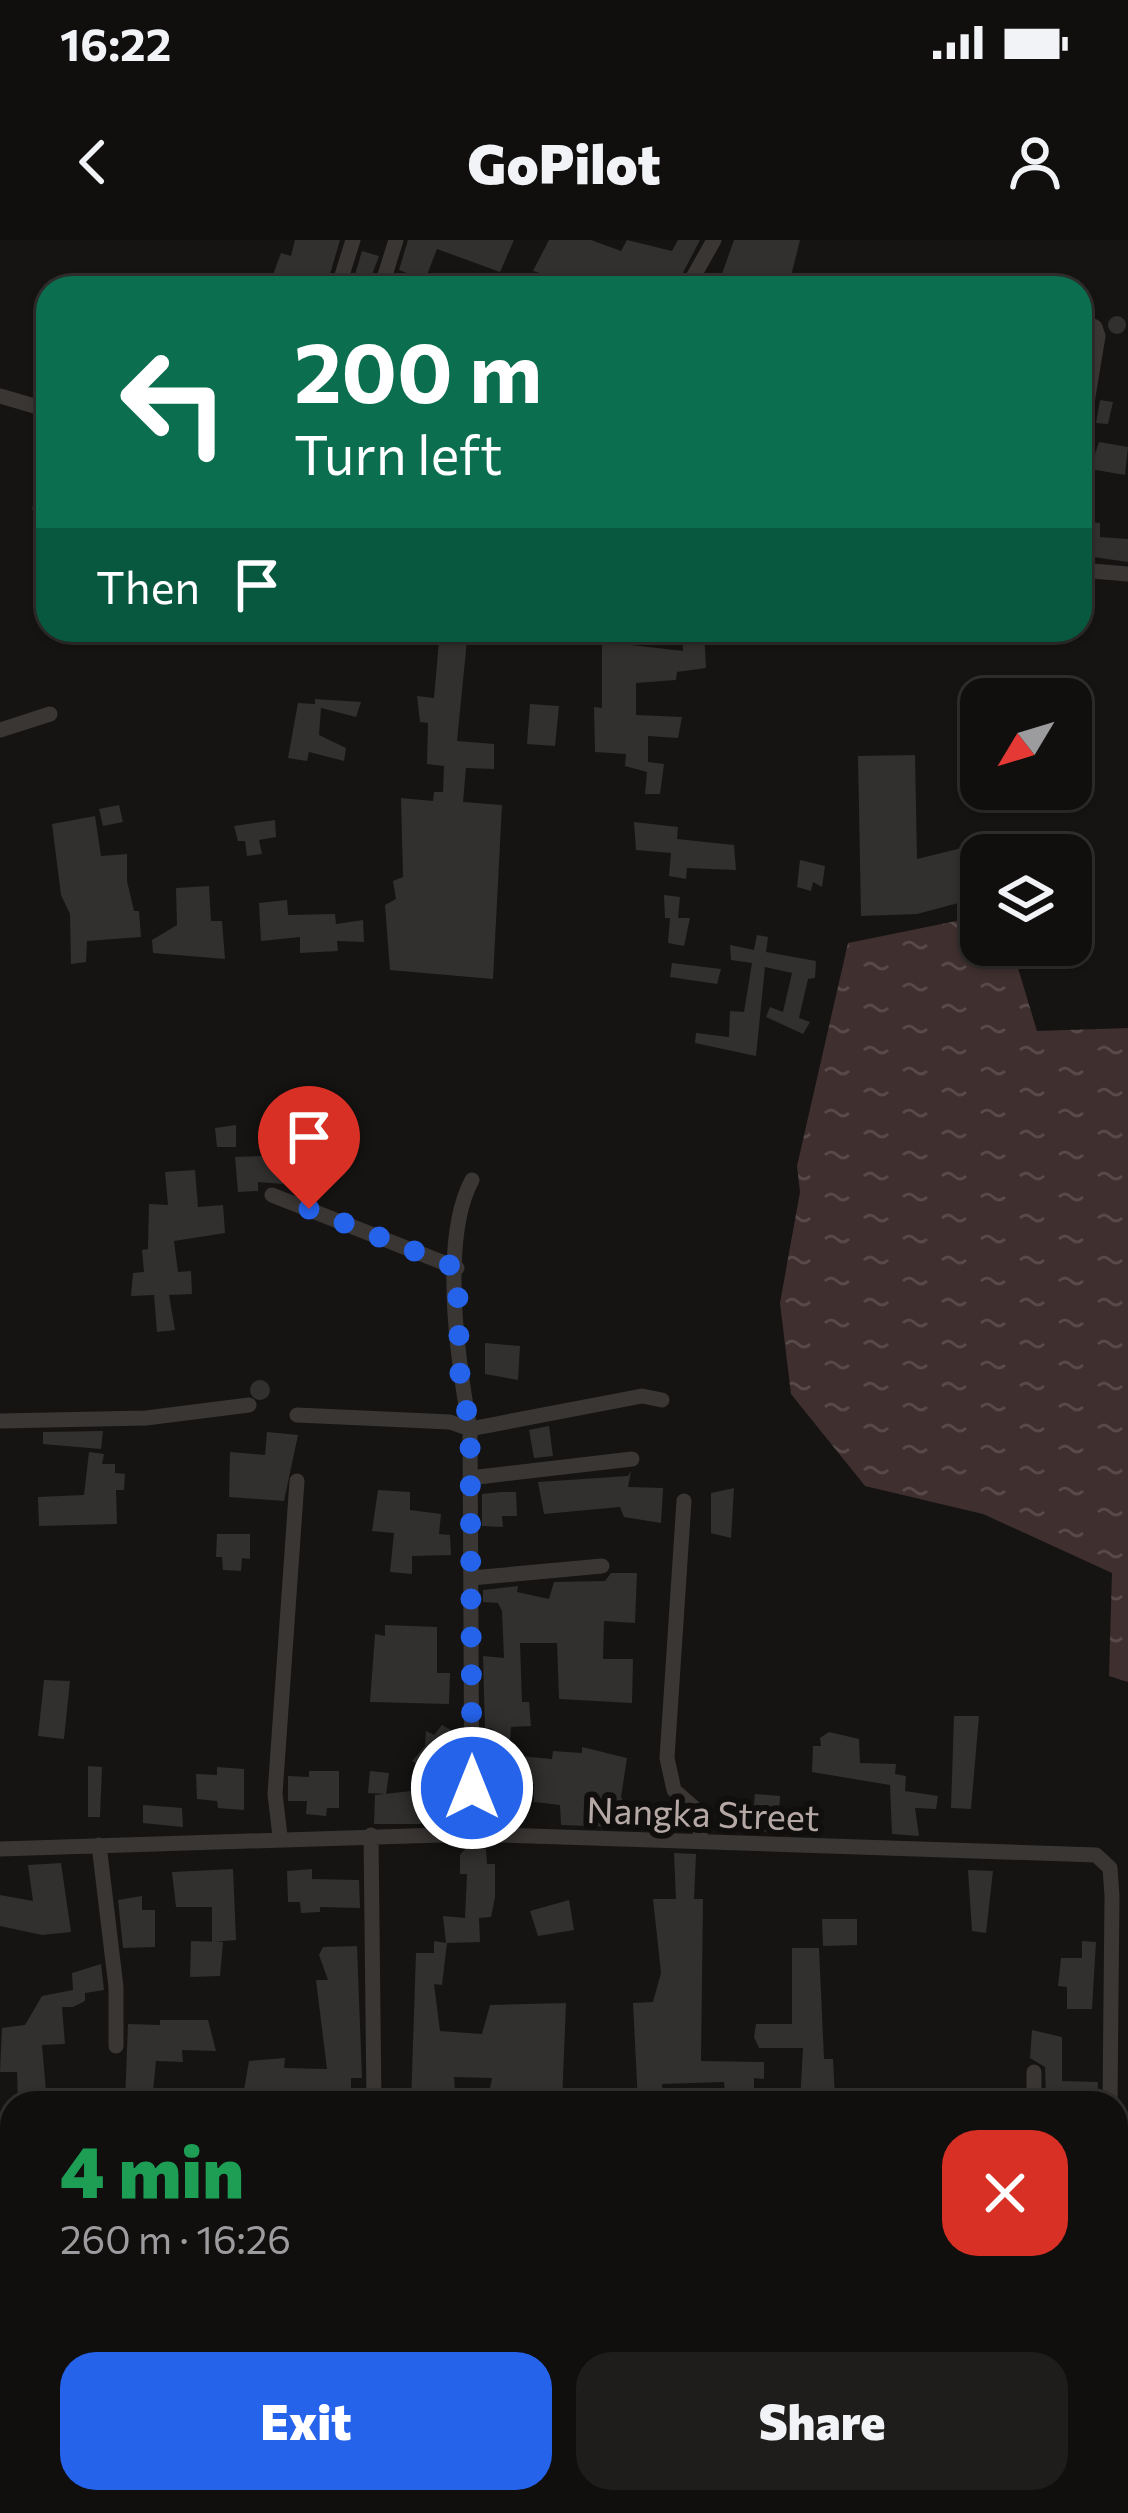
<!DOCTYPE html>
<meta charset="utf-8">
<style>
:root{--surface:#100f0e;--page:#1e1d1c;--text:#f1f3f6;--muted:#9c9c9e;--line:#302f2e;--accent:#2563eb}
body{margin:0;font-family:Commissioner,sans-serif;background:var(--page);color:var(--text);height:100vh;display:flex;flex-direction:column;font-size:45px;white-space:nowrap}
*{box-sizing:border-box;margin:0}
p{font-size:39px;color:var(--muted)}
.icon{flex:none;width:66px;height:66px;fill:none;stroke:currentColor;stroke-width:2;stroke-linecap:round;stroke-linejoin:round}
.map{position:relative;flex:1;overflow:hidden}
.panel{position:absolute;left:0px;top:1851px;width:1128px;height:423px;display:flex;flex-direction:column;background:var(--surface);border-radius:36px 36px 0 0;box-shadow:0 3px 9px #0004,0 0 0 3px var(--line)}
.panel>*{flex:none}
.hud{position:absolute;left:36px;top:36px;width:1056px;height:366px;border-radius:36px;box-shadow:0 3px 9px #0004,0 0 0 3px var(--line);background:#0b6e4f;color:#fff;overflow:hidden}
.needle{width:78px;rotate:232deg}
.buttons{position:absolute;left:960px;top:438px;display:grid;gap:24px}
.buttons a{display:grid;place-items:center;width:132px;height:132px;border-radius:24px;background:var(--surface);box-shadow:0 3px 9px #0004,0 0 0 3px var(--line);font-size:60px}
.pin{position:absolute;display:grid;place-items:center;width:102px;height:102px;color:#fff;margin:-123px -51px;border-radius:50% 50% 50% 0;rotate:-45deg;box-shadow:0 0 12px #0007}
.pin .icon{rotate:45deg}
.me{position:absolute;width:132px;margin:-66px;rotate:0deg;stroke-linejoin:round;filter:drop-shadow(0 0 9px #0008)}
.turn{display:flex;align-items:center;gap:42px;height:252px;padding:0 60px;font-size:54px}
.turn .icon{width:156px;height:156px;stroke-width:2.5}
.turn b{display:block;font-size:84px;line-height:102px}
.then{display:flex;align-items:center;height:114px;padding:0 60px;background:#0003;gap:24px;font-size:45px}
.round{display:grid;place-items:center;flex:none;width:126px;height:126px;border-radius:36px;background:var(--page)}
.head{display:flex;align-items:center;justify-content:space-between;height:204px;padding:0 60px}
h1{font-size:72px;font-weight:800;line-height:90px;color:#1e9e55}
.button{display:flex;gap:24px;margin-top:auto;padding:24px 60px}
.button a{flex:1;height:138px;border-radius:36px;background:var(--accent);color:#fff;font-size:48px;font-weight:800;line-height:138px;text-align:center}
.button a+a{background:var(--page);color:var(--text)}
.status{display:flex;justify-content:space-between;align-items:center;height:84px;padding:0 60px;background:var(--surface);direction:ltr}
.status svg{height:33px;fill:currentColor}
header{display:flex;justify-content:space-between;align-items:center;height:156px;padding:0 60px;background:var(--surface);font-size:54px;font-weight:800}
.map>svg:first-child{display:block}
</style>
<div class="status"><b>16:22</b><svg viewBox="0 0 49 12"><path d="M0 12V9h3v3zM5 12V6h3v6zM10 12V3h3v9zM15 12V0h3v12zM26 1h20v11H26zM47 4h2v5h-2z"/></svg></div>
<header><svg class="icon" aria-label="back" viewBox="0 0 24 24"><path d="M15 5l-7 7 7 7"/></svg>GoPilot<svg class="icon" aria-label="person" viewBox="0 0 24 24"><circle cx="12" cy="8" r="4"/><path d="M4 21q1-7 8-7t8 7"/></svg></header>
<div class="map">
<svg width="1128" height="2273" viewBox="0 0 1128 2273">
<defs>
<pattern id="water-ripples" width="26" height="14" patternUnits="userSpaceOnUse" patternTransform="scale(3)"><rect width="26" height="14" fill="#3f2f2f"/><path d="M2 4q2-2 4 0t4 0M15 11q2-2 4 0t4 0" fill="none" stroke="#584a4a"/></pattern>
</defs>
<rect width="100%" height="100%" fill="#151413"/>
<path fill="url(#water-ripples)" d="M981,676V705H1011L1037,791L1128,788V1442L1109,1436L1112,1333L983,1274L865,1246L791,1154L780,1063L800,952L797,926L848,703Z"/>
<path fill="#31302e" d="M295,0H340L326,48H268L281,13L291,16Z
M408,0H514L500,32L437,9L425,40L399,30Z
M549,0H591L621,11L627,0L672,11L678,0H700L675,48H565L566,41L533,31Z
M734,0H800L788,48H717Z
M362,11L379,16L367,48H351Z
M1108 85a9 9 0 1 1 18 0a9 9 0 1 1-18 0Z
M1100,160L1113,162L1108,184L1096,183Z
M1099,202L1128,207L1125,235L1090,229Z
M41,225L48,226V269L32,270Z
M1080,281L1100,283V297L1128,299V322L1080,315Z
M440,390H468L457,501L494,504V529L466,528L463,562L502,565L493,739L390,730L385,665L396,659L393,641L403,637L401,558L433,561L434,552H443L444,526L427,524L428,483L420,482L417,456L434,458Z
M602,390H624L623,404L683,411L682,390H704L706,428L677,432L676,440L636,443V475L682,477L678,498L648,496V522L664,524L660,554H645L647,532L625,526L626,514L595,512L594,467L602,468Z
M315,459L361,462L356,477L321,468L319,495L346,508L344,521L309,512L307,521L288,518L298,463L315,464Z
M530,464L559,466L555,506L527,504Z
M915,515L917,619L1023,593L1030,615H981V657L917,674L861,676L858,516Z
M119,565L123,582L103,586L99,569Z
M95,576L101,616L127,614V641L134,671H139L141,697L87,701L86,722L71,724L70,674L61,655L52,584Z
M275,580L276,597L259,600L262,614L247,616L245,601H238L234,586Z
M634,582L678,587L677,599L734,605L736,630L687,628L686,639L669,636L671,613L636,610Z
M800,620L825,626L822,647L813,642L811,651L797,647Z
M209,646L211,681H222L225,719L153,713L152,700L177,685L176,648Z
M664,655L680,657L678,678H665Z
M287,660L288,675L335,674L336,684L363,680L364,702L337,701L338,711L300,713V697L261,701L259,663Z
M670,678H690L684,706L668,703Z
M757,695L768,697L766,712L816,721L815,738L808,739L799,778L810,782L803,794L766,777L770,767L783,772L792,733L765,727L756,816L695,803L696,793L729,797L730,771L744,772L752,723L731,720L730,705L754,710Z
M672,723L721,729L717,744L670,737Z
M236,885V907H217L215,888Z
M266,902H289L283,944L258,942V951L238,952L235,917L263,916Z
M195,930L198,967L223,965L225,993L174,1001L178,1032L191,1031L192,1054L169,1055L175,1090L157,1092L154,1055L131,1056L133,1033L144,1032L142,1010L148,1009L149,964L168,965L165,932Z
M485,1103L520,1106L518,1140L485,1134Z
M250 1150a10 10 0 1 1 20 0a10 10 0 1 1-20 0Z
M549,1186L553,1216L534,1218L529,1190Z
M103,1191L101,1209L43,1204V1192Z
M267,1192L298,1195L284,1261L229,1257L230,1212L265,1215Z
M89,1212L104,1214L102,1224H115V1233L125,1234L124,1250H116L117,1284L39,1286L38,1257L84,1255Z
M631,1231L628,1247L663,1248L661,1283L624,1277L620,1267L544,1274L538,1242L628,1236Z
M734,1248L731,1298L711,1293V1253Z
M378,1250L410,1252V1270L441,1274L439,1294L450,1295L451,1315L412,1316V1334L390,1332L394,1293L372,1291Z
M501,1252H516L517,1276H502L503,1287L482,1286V1254Z
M217,1294H250V1319L242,1318L241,1331L223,1330L222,1317H216Z
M611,1333H637L635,1383L604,1381L603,1419H633L632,1463L559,1459L557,1403H520L522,1462H529L531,1486L511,1487L509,1515L552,1519L553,1511L582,1513V1507L627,1518L621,1557L625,1564L647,1567L645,1588L561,1585L560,1565L534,1562V1544H494L492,1488L485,1489L483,1416L504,1418L502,1371L498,1363L483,1362V1350L518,1346L517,1352L549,1359L554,1342L605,1341Z
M385,1385L437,1387V1433H450L449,1464L370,1462L375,1394L385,1396Z
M44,1440L70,1441L64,1499L38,1496Z
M954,1476H979L971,1569L951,1568Z
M442,1485L455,1492L431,1518L458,1523L456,1550L438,1546L437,1555L423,1552L421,1584H374L375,1555L421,1550L423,1528L412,1521L425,1506L426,1491L434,1495Z
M829,1492L859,1499L860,1523L896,1524L895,1534L906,1536L905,1551L938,1556L936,1569L915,1568L919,1596L892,1594L890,1545L812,1532L813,1506H821L820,1498Z
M88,1526L102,1527L100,1577H88Z
M217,1527L244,1529V1570L218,1568L217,1561L197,1559L196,1534L217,1535Z
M309,1531H339V1568H327L326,1576L306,1574L307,1561H288V1536L309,1537Z
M370,1531L389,1533L386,1554L368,1553Z
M755,1554L780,1556L778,1592L746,1591L747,1581H738L740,1564L754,1565Z
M143,1565L182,1568L183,1587L143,1583Z
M466,1608L486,1609L487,1624H495V1657L491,1677L479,1678L480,1702L447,1703L442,1745L434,1744L440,1791L482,1794L490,1765L566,1763L562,1863H487L492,1838L454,1837L456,1861L411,1863L416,1713H434V1701L446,1703L443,1676L465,1678L467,1634H460V1615Z
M674,1613L696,1614L694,1659H703L701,1821L764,1822V1839L754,1838V1863L726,1862L724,1842L662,1844L663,1863H638L633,1763L653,1762L661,1733L653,1659H676Z
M61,1623L71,1692L42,1695L0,1686V1655L33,1661L28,1625Z
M233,1629L236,1700L212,1702V1667H176L172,1632Z
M312,1629V1639L359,1640L360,1668L320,1667V1672L301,1673L300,1662H288L287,1631Z
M968,1630L993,1631L986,1693L972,1691Z
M142,1656V1670H155V1707L123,1708L118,1660Z
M569,1660L574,1690L538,1696L530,1671Z
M822,1679H857V1705L823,1706Z
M191,1701L223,1702L220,1736L190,1737Z
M1082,1701L1096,1702L1092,1769H1067V1747L1058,1746L1061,1718H1082Z
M357,1706L362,1838H351V1863L297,1857V1863H267V1854L244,1850L249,1821L285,1818L284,1828L327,1829L316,1740H328L319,1715L323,1707Z
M792,1708H819L824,1819H833L835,1858L828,1863H800L803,1808H759L754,1797L756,1784H792Z
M101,1724L104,1750L85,1753V1761L73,1767H62L65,1804L42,1805L47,1863H18L17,1832H0L2,1788L25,1785L42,1756L73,1750L72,1733Z
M160,1780H208L216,1811L182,1810L183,1822L156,1821L152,1861L125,1862L128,1784L160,1785Z
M1032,1790L1062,1797V1841L1098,1842L1097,1863L1046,1859L1045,1827L1030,1818Z"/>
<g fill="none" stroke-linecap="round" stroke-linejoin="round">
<path stroke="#3a3634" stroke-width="15" d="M338,48L353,0
M381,48L396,0
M687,48L714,0
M1080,79L1095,87L1098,96L1080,205
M0,156L48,170
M1080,330L1128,334
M0,490L50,474
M272,955L457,1028
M297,1175L450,1182L470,1189L642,1156L662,1160
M0,1181L146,1178L249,1165
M470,1238L632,1219
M684,1261L667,1518L674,1550L701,1574L700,1602
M471,1338L602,1326
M472,1594L470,1189C458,1123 440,999 472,940
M371,1595L374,1863
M280,1596L275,1554L297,1241
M99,1605L116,1747V1806
M0,1609L472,1594L1096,1615L1110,1628L1112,1656L1110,1863
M1034,1863V1832
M434,2262V2273"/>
<path stroke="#4a4442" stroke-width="21" d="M1116,2194L1120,2273"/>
<path stroke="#6b6360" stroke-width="27" d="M0,2058H12
M1116,2070L1128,2071"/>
</g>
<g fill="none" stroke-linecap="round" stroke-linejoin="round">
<path stroke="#2563eb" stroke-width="21" stroke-dasharray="0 37.8" d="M309,969L457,1028L460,1135L470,1189L472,1548"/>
</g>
<g text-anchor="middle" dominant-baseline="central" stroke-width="12" stroke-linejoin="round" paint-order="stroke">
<g font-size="36" fill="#b5a8a5" stroke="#100f0e">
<text transform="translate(703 1572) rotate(2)">Nangka Street</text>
</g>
</g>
</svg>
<div class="buttons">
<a><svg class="needle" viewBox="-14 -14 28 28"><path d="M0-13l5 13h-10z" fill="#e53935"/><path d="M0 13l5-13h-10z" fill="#9c9c9e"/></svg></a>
<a><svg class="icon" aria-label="layers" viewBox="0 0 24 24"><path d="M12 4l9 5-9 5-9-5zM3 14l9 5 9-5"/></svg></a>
</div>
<div class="pin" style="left:309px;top:969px;background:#d93025"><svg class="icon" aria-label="arrive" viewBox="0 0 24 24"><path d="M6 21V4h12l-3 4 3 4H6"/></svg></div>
<svg class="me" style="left:472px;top:1548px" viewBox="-20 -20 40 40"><circle r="17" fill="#2563eb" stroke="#fff" stroke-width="3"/><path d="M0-11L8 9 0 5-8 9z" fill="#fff"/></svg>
<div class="hud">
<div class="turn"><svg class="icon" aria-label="left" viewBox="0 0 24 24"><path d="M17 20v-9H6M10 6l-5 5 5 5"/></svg><div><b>200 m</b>Turn left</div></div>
<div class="then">Then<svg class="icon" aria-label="arrive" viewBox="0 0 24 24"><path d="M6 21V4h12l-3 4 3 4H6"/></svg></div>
</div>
<section class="panel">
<div class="head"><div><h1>4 min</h1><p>260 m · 16:26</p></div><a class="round" style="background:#d93025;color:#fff"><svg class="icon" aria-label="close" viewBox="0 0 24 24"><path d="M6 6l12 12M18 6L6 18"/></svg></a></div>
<div class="button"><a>Exit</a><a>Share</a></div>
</section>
</div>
